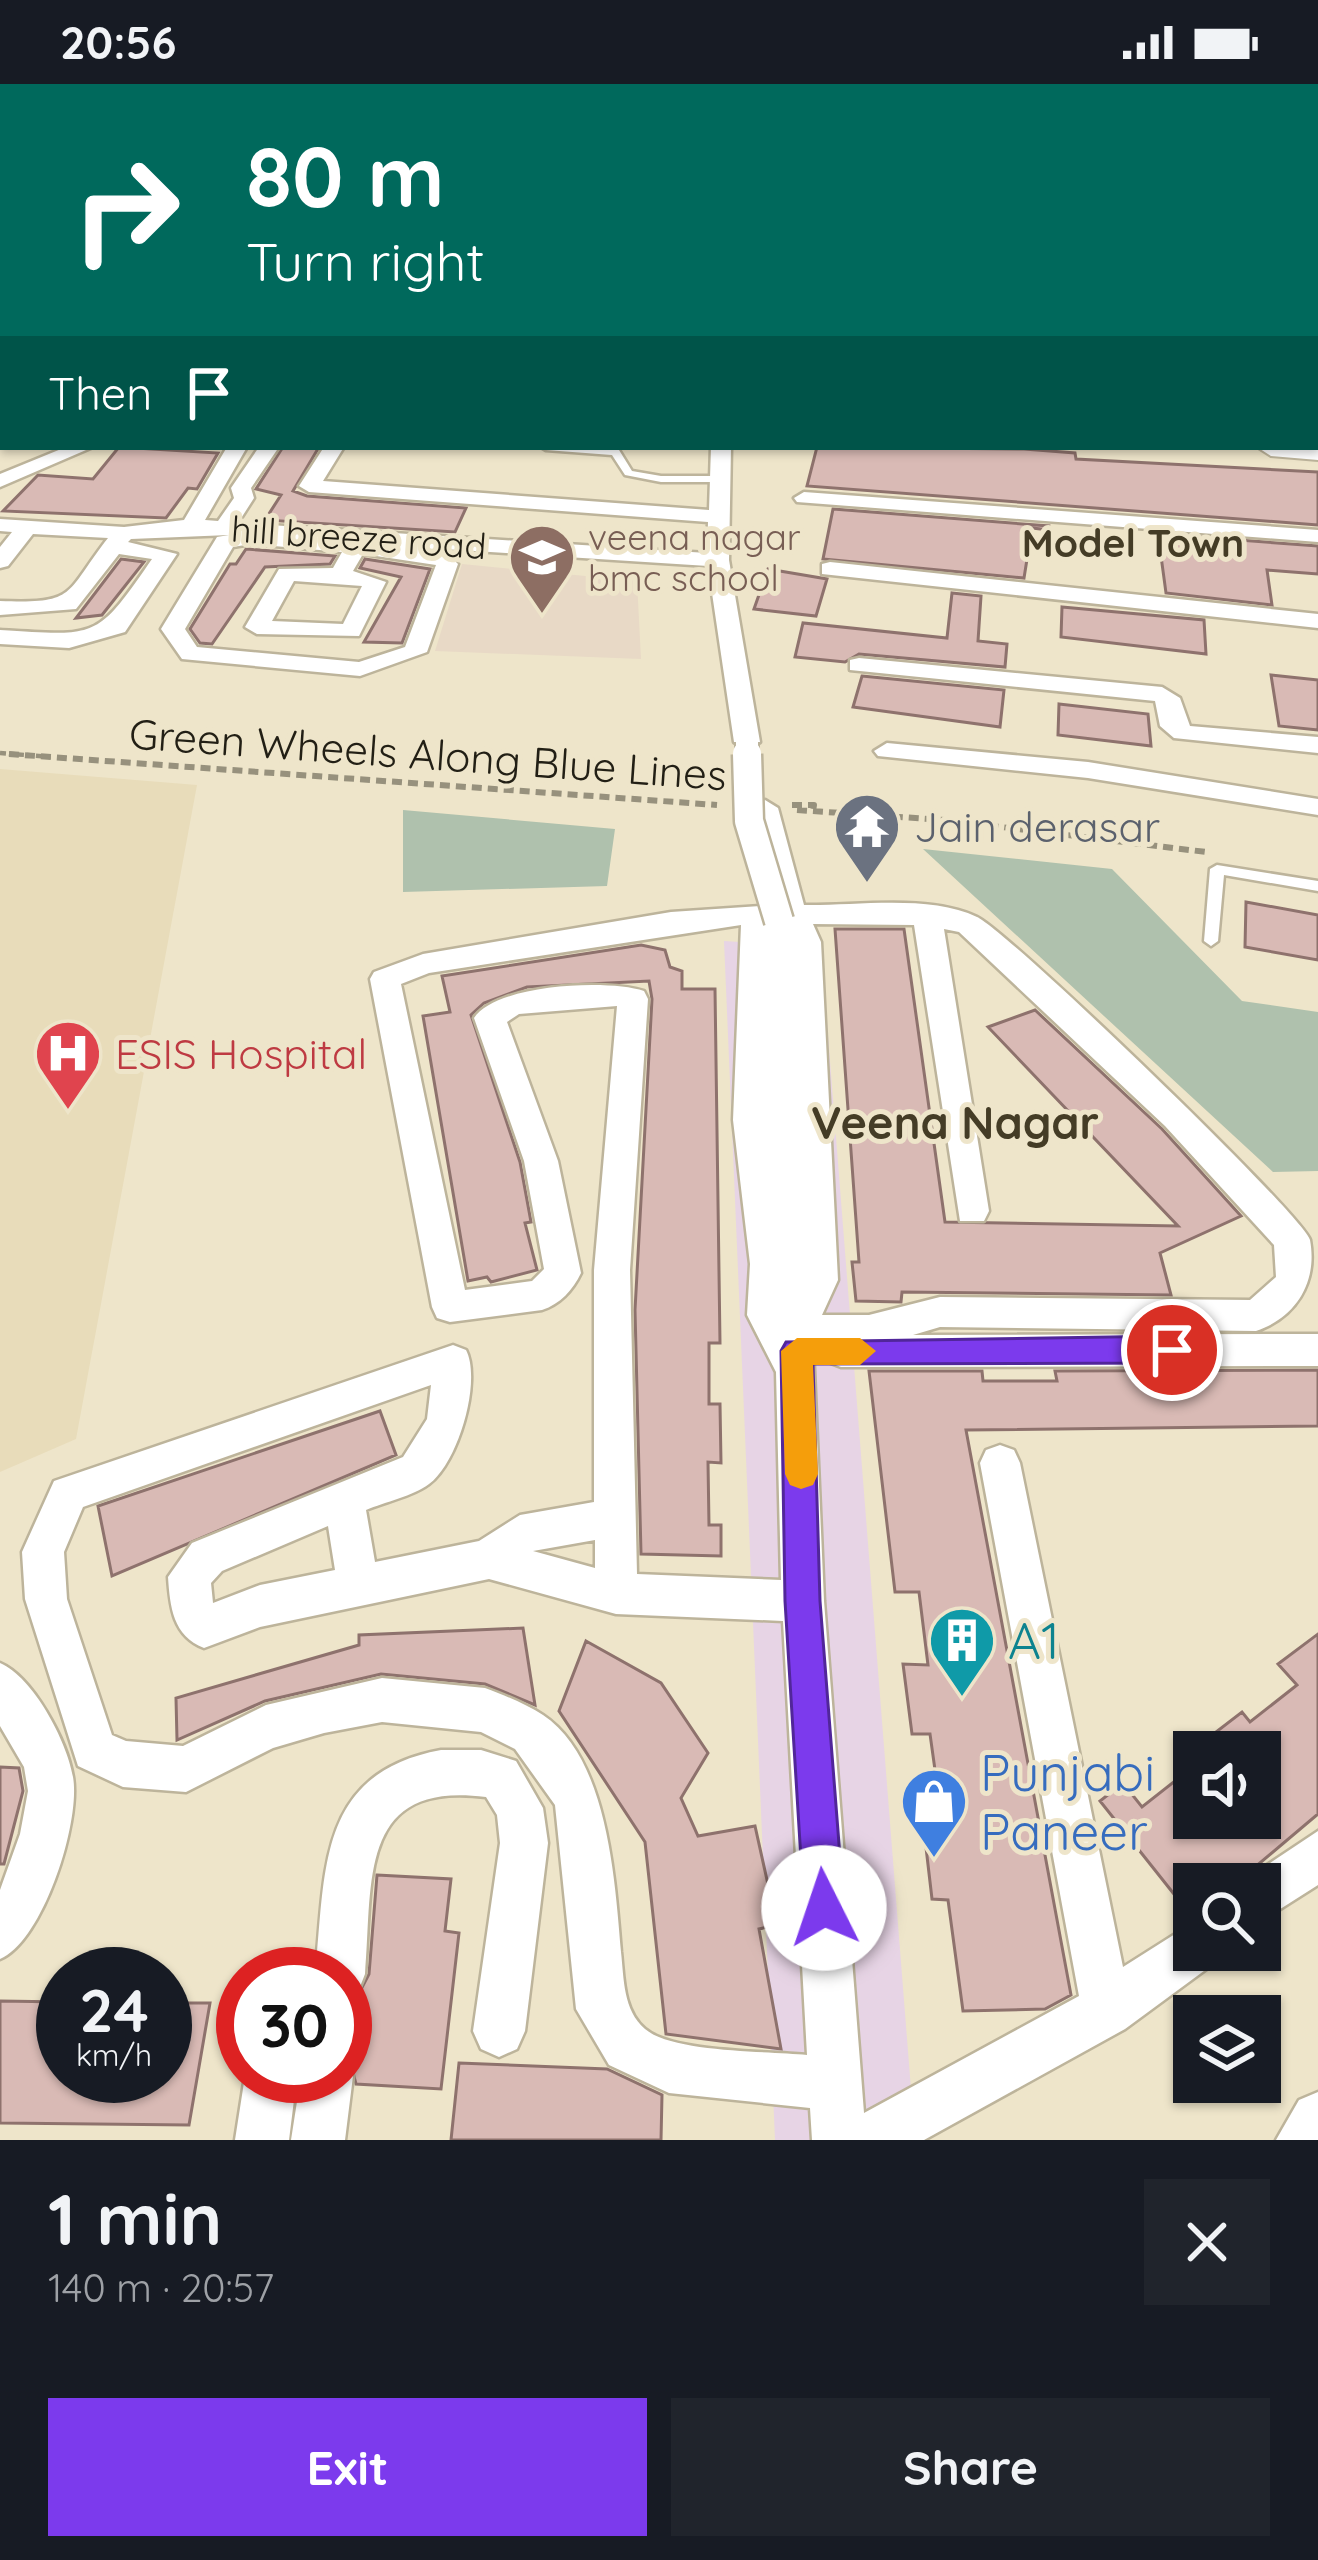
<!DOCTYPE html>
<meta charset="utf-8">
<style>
:root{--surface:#171b24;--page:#20242c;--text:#f1f3f6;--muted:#9ea1a6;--accent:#7c3aed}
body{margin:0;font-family:Quicksand,sans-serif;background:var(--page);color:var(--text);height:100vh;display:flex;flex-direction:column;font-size:45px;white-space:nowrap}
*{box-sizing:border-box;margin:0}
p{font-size:39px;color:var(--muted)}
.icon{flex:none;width:66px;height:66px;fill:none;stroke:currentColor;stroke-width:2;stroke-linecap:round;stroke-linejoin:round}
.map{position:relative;height:2056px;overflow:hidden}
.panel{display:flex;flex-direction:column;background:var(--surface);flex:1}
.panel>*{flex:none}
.banner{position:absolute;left:0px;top:0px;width:1320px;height:366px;box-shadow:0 3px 9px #0004;background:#00695c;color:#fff;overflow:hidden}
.controls{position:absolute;left:1173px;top:1647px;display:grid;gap:24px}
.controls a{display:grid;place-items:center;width:108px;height:108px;border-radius:0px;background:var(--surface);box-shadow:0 3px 9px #0004;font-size:60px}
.speed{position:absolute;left:36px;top:1863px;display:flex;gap:24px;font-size:60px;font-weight:700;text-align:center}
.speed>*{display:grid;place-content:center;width:156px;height:156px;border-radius:50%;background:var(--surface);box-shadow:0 3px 9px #0004;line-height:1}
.speed small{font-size:30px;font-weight:400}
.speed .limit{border:18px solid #d22;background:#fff;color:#111}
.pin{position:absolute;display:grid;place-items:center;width:102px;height:102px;color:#fff;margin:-51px;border:6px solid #fff;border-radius:50%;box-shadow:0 3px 12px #0007}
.me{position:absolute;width:132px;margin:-66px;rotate:356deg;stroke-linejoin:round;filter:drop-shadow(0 0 9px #0008)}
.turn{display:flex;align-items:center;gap:42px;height:252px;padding:0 48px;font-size:54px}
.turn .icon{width:156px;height:156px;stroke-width:2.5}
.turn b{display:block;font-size:84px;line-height:102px}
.then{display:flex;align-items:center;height:114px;padding:0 48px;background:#0003;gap:24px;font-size:45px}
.round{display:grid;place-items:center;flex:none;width:126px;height:126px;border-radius:0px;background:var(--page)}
.headline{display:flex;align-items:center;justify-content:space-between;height:204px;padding:0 48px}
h1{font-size:72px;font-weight:800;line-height:90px}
.button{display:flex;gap:24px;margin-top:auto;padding:24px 48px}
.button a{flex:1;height:138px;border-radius:0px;background:var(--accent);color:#fff;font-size:48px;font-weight:800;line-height:138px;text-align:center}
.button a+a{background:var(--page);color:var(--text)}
.status{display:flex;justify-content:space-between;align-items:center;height:84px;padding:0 60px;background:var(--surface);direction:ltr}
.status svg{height:33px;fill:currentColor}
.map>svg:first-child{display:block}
</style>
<div class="status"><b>20:56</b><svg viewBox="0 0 49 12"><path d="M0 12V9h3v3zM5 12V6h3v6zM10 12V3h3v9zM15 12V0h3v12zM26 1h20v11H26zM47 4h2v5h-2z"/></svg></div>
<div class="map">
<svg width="1318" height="2056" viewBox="0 0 1318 2056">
<rect width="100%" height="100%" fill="#eee5ca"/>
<path fill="#e7d4e5" d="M724,857L821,863L915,2056H775Z"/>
<path fill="#e8dcba" d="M526,0H1064L1065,3H524Z
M0,685L197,701L76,1355L0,1388Z"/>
<path fill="#e8d9c6" d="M462,480L637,497L641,575L435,567Z"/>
<path fill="#afc1ad" d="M403,726L615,745L607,802L403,808Z
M923,765L1112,785L1242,917L1318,928V1087L1273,1088Z"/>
<path fill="#d9bab5" stroke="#8e726d" stroke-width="3" d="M119,363L218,369L197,405L188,404L166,434L3,427L38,391L93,395Z
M283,363H319L293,407L307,412L466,424L455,448L265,436L281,411L256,405Z
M817,363L1024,365L1075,369L1076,375L1318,388V441L807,402Z
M833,425L1049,442V446L1032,444L1024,494L823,475Z
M1158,450L1318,462V490L1267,486L1272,521L1166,509Z
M246,465L335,472L330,480L265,483L212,560L200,559L190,545L230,480H236Z
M121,475L144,478L102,531L76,534Z
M365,475L430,485L402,559L364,558L401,493L360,484Z
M768,485L827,495L816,532L754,525Z
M952,509L981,512L978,557L1007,560L1005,583L859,570L845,578L795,573L803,539L947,554Z
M1062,523L1204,536L1206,570L1061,553Z
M1271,591L1318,596V646L1279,642Z
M862,592L1004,606L1000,643L853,623Z
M1059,620L1148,630L1151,662L1058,651Z
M1246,818L1318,831V876L1245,863Z
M835,845H904L945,1138L1178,1142L988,943L1035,926L1162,1045L1241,1132L1160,1169L1171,1211L902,1208L901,1218L856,1217L852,1178H859Z
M641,861L665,866L670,883L682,887V905H715L720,1259H709V1320H720L721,1379L708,1378L709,1441H721V1472L641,1470L635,1226L652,915L649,897L527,903L484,919L471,931L520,1078L531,1138L525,1139L537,1186L491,1198L487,1193L468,1197L423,932L450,928L442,892Z
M1318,1286V1342L966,1346L1071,1911L1045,1925L963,1927L948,1816L932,1815L922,1729H941L930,1650H912L903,1580L928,1581L919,1508H895L869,1287H982L983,1297H1057L1055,1287Z
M380,1327L396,1371L112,1492L98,1422Z
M523,1544L535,1621L485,1600L381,1590L265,1617L177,1656L176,1614L359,1561V1551Z
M1318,1550V1730L1235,1800H1194L1193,1834L1100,1717L1123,1699L1142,1723L1194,1682V1734H1260V1668H1190L1242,1628L1250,1638L1297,1601L1278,1580Z
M586,1557L661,1599L708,1669L681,1714L698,1752L755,1742L777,1841L759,1845L781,1965L666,1950L645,1758L559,1627Z
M0,1683L19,1684L23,1707L4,1780H0Z
M377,1791L451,1795L445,1847L459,1849L441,2005L356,2000L348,1970L357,1913L369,1890Z
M0,1917L63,1918V1992H165V1919H210L189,2041L0,2039Z
M459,1979L607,1985L662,2011L661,2056H451Z"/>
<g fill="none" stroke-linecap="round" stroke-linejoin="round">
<defs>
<path id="lane" d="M1317,19H1318V24H1317Z
M1317,100H1318V104H1317Z
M1317,117H1318V122H1317Z
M1318,172V177H1317V172Z
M1317,343H1318V350H1317Z
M541,363L615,365L619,366L632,387L661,392H720L725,395L720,398H661L625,391L612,371L546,366Z
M1217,781L1318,797V807L1224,791L1218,857L1211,862L1204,857L1210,785Z"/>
<path id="street" d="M0,0H20L3,4Z
M187,0H236V1L184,3Z
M361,0H379L382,3H364Z
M0,36H3V44H0Z
M1317,48H1318V56H1317Z
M3,233V245L0,246V234Z
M0,265H3V276H0Z
M66,363H93L0,403V390Z
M227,363H247L205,436L218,437L234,414L231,404L259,363H279L251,404L254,414L238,439L707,469L708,438L309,408L299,402L324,363H344L323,397L709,426L711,363H731L729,476L760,658L747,666L734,658L708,482L443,465L458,480L427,568L360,592L182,575L161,545L217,453L229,451L131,455L128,458L177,470L125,548L69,564L0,560V546C98,552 96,556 152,475L119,470L76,525L0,531V517C78,520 64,510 108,454L33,450L8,482L0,484V463L12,448L0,447V435L124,443L184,436ZM251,460L342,468L333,484L279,485L245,543L257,550L359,552L386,498L353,487L363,470L436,481L405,563L359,578L197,563L185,545L233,463ZM294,497L362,502L343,540L272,537Z
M804,408L1318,446V458L797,418L794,414Z
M830,478L1318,530V544L822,490V480Z
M859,574L1162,603L1180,614L1190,642L1318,653V669L1174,654L1160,642L1155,617L850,586V576Z
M887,659L1088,678L1318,715V731L1088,694L878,672L874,667Z
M765,716L778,724L804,821C855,822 930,810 977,833C1009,848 1303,1131 1310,1156C1318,1199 1295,1234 1256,1247L940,1243L913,1251L1318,1250V1282L841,1283L828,1278L825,1262H813L824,1517L864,2029L1079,1912L980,1379L986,1366L1000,1361L1014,1366L1020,1379L1123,1883L1194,1838V1866H1218L1212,1881L1125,1945L924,2056H812L810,2024L669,2009L609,1981L576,1925L555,1721L515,1665L481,1648L382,1638L324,1649L273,1664L186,1708L123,1703L78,1682L25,1515L22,1468L54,1397L453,1261L466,1266C482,1297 458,1379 429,1400C413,1412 385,1418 366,1426L375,1478L479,1457L520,1431L594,1418V1186L617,922L519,930L507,938L558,1077L581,1189C573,1206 560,1220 542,1226L450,1238L437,1234L432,1223L370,895L374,888L423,870L671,828L775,821L752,724ZM813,840L914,841L960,1137H984L989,1127L944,845L959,848L1165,1042L1274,1161L1276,1193L1250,1216L940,1213L869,1231H822L838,1196L821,858ZM741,841L733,1036L750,1180L747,1231L776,1288L781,1496L637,1490L630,1186L648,915L644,907C608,895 496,900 474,934L524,1077L544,1185L532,1197L465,1206L401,900L429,889ZM431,1301L427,1335L403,1373L192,1459L168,1493C170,1523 173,1552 204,1564L260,1543L489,1495L616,1530L783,1537L807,1971C769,1967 673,1969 645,1945C623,1926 624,1895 621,1868C615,1797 608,1674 543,1631C526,1620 504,1611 485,1604L382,1594L266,1621L183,1662L126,1657L112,1651L67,1515L64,1468L83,1423ZM328,1442L335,1486L260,1501L213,1519L211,1499L222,1487ZM595,1456V1484L533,1467Z
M0,1579C33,1593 67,1657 73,1693C81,1738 43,1857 0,1875V1806L20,1750L28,1707L24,1683L0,1642Z
M441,1666H481L516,1677L543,1724L548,1759L525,1947L517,1965L499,1973L481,1965L473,1947L500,1759L497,1731L486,1713C357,1696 373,1798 365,1890L358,1908L345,1913V1890H315C326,1788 316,1689 441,1666Z
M1318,1747V1801L1260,1838V1800L1243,1797Z
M345,1973L353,1992L345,2056H291L301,1992H345Z
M245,1992H297L289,2056H235Z
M1318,2008V2056H1276L1299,2016Z"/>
<path id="secondary" d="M0,297H3V313H0Z
M1318,358V376L1271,372L1257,363H1317Z"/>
</defs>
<use href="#lane" stroke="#bdb49b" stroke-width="5"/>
<use href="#street" stroke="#bdb49b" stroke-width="5"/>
<use href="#secondary" stroke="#bdb49b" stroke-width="4"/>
<path stroke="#97917d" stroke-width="4.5" stroke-dasharray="6 3" stroke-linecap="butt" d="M0,669L51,673"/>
<path stroke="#97917d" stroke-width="6" stroke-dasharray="10 6" stroke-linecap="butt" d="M9,670L717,721
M792,721H814L813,727
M797,726L944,736L1206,768"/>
<use href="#lane" fill="#fff" fill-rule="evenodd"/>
<use href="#street" fill="#fff" fill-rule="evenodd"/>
<use href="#secondary" fill="#fff" fill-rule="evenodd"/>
<defs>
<path id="street-bridge-far1" d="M747,658V673"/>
<path id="street-bridge" d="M747,670L749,737L779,837"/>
</defs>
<use href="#street-bridge-far1" stroke="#bdb49b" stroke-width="26" stroke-linecap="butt"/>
<use href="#street-bridge" stroke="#bdb49b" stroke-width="33" stroke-linecap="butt"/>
<use href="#street-bridge-far1" stroke="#fff" stroke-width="22"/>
<use href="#street-bridge" stroke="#fff" stroke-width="28"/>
</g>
<path fill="#7c3aed" stroke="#51269a" stroke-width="3" d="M1172,1252L1188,1266L1172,1279L813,1280L820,1517L844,1824L838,1839L824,1845L810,1839L804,1824L785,1517L781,1267L786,1258Z"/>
<path fill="#f59e0b" d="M797,1254H860L876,1267L860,1281H813L818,1390L813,1401L801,1405L790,1401L785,1390L781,1267Z"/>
<defs>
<symbol id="school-pin" viewBox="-11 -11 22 30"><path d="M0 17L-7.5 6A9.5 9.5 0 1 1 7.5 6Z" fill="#8d6e63" stroke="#eee5ca"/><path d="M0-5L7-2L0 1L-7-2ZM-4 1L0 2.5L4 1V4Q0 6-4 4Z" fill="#fff"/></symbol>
<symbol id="temple-pin" viewBox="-11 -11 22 30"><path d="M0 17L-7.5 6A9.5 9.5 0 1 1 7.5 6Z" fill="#6b7280" stroke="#eee5ca"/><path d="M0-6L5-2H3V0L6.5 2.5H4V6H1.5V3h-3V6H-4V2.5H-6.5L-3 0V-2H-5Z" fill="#fff"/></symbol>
<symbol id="hospital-pin" viewBox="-11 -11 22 30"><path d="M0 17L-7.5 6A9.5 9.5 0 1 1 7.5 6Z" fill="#e0444e" stroke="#eee5ca"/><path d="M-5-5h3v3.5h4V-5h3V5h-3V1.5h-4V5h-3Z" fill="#fff"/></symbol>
<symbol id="building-pin" viewBox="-11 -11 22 30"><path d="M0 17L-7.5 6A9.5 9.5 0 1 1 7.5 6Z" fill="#0f9aa8" stroke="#eee5ca"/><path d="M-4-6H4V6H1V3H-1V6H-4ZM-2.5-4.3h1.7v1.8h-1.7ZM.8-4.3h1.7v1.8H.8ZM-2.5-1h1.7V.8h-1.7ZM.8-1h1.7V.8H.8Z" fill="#fff"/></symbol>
<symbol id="shop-pin" viewBox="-11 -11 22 30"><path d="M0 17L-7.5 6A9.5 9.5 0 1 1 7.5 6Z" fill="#3f7fe0" stroke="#eee5ca"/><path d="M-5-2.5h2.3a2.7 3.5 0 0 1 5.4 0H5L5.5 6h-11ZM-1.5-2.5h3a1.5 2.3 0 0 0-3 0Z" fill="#fff"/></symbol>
</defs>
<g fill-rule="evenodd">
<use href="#school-pin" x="504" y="435" width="76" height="104"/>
<use href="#temple-pin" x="829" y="704" width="76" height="104"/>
<use href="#hospital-pin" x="30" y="931" width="76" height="104"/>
<use href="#building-pin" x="924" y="1518" width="76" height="104"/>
<use href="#shop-pin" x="896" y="1679" width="76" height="104"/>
</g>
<g text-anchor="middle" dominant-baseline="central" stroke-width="10" stroke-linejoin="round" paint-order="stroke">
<g font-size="36" fill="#785e54" stroke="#eee5ca" text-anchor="start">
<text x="588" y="452">veena nagar<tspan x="588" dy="41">bmc school</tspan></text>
</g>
<g font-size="36" fill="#221f15" stroke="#eee5ca">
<text transform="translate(359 453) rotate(4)">hill breeze road</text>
</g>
<g font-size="39" font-weight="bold" fill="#443c26" stroke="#eee5ca">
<text x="1133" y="458">Model Town</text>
</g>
<g font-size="42" fill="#221f15" stroke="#eee5ca">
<text transform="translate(428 670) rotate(4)">Green Wheels Along Blue Lines</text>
</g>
<g font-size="42" fill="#5b616d" stroke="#eee5ca" text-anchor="start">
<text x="914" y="742">Jain derasar</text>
</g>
<g font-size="42" fill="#be3a42" stroke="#eee5ca" text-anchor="start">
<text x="115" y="969">ESIS Hospital</text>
</g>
<g font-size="45" font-weight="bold" fill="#443c26" stroke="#eee5ca">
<text x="955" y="1038">Veena Nagar</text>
</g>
<g font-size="51" fill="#0d838f" stroke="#eee5ca" text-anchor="start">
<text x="1008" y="1556">A1</text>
</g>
<g font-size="51" fill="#366cbe" stroke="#eee5ca" text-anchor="start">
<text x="980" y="1688">Punjabi<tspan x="980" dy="59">Paneer</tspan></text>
</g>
</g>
</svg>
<div class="controls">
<a><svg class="icon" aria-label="sound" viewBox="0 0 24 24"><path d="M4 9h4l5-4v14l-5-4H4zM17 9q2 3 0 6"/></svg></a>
<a><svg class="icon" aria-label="search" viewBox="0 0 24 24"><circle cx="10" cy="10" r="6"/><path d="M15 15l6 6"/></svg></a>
<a><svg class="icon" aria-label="layers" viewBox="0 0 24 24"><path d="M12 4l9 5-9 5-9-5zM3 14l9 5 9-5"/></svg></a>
</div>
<div class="speed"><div>24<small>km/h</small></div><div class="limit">30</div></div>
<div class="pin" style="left:1172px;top:1266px;background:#d93025"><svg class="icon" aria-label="arrive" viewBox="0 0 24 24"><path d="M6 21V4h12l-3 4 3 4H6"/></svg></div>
<svg class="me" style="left:824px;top:1824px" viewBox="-20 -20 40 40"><circle r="19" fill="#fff"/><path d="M0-13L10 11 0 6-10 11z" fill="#7c3aed"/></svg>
<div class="banner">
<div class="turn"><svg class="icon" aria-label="right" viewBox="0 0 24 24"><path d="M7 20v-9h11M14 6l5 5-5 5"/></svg><div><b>80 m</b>Turn right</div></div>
<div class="then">Then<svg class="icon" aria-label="arrive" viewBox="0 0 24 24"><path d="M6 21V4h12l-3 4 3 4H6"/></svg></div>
</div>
</div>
<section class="panel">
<div class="headline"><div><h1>1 min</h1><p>140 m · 20:57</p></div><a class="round"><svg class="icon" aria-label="close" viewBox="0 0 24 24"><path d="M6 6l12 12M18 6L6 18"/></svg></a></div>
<div class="button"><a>Exit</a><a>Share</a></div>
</section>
